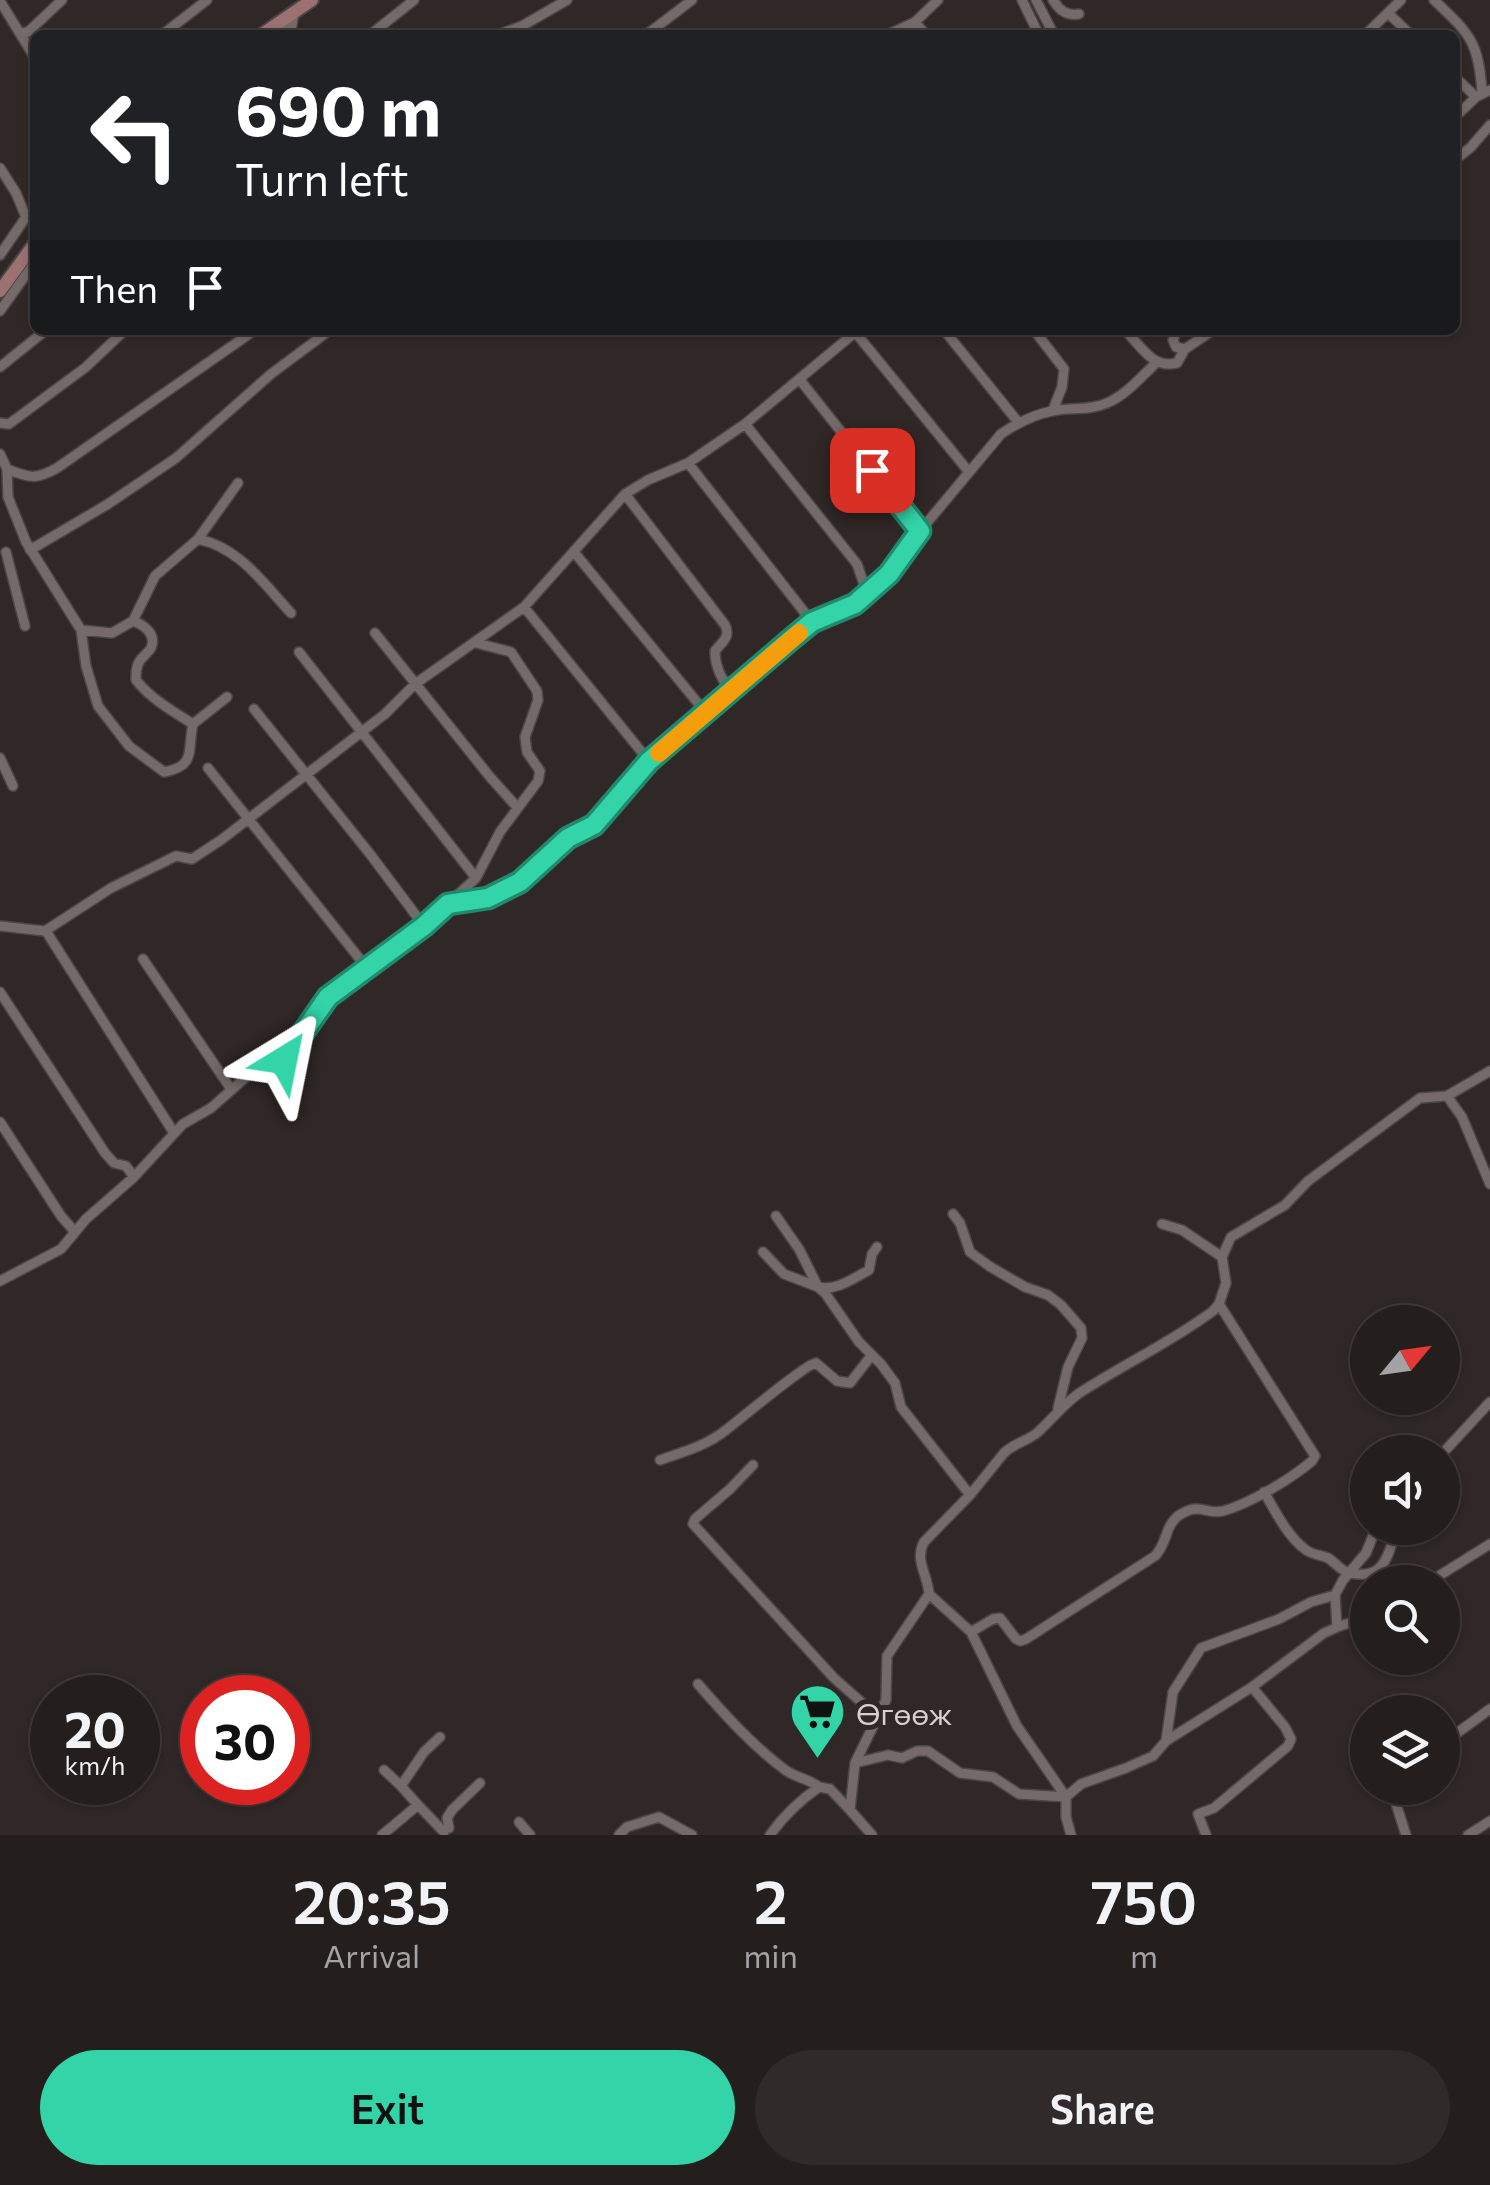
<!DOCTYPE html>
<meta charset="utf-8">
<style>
:root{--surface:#241e1d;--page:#302b2a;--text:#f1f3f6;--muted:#a3a2a4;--line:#413c3b;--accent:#33d4a8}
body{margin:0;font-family:Commissioner,sans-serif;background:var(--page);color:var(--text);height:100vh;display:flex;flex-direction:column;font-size:38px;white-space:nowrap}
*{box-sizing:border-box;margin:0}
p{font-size:32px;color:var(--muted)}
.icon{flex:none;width:55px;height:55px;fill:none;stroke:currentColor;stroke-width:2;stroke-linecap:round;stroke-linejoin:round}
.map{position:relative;height:1835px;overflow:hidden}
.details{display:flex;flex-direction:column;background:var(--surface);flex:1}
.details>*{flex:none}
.guide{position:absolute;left:30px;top:30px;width:1430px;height:305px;border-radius:15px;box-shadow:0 2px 8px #0004,0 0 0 2px var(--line);background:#202124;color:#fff;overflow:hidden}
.needle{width:65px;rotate:61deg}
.tools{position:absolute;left:1350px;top:1305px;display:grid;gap:20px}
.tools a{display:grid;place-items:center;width:110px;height:110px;border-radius:50%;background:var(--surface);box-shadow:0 2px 8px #0004,0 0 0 2px var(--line);font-size:50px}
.speed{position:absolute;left:30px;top:1675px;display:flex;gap:20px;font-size:50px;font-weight:700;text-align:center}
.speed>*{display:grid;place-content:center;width:130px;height:130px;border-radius:50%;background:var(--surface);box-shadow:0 2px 8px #0004,0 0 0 2px var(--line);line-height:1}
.speed small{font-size:25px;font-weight:400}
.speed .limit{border:15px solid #d22;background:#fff;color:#111}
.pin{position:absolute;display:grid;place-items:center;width:85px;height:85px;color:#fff;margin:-42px;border-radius:20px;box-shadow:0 5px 15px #0006}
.me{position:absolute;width:110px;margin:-55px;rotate:35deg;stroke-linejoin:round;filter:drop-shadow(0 0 8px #0008)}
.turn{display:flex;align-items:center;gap:35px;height:210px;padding:0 40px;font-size:45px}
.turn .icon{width:130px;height:130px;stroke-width:2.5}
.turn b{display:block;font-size:70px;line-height:85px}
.then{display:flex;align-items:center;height:95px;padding:0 40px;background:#0003;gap:20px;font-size:38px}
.eta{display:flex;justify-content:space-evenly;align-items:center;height:170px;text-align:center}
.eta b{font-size:60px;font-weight:600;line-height:70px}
.action{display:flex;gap:20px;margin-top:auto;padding:20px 40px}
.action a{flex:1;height:115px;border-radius:60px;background:var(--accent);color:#111;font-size:40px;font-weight:600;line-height:115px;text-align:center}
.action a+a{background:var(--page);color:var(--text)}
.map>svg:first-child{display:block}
</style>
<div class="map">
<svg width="1490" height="1835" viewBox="0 0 1490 1835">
<rect width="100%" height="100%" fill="#302827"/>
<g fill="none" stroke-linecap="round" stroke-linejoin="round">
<defs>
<path id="street" d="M1022,0L1039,35
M1036,0L1054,35
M1053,0C1060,11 1067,16 1079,14
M1434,0C1470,34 1479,42 1482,93
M0,1L35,58
M1388,13L1411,35
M20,33L28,32L62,0
M162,35L207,0
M280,35L292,25L294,11
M370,35L414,0
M497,35L522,26L567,0
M646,35L692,0
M887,35L915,22L938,0
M908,35L915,22L926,35
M1365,35L1401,0
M1455,77L1476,97
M1455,117L1476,97L1490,90
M1455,160L1471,147L1490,125
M0,168L16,193L26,217L0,255
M0,311L35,262
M944,330L1018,422
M1034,330L1064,369L1062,387L1053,410
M1125,330C1141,346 1152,369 1177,363L1185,349
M1177,330L1173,340L1176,347L1185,349L1213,330
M855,332L969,472
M0,367L46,330
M800,380L920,531
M0,423L9,424L86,367L125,330
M745,424L857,564L867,593
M0,454L7,469L8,497L26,542L81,630L86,666L98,706L129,746L164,772C197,766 187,750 193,724L227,697
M688,463L812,622
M7,469C29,478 36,480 57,468L255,330
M625,494L725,625C731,637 722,642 715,651C715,668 722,679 731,692
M198,539C240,548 263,583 291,613
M30,550L108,504L176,458L271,374L330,330
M6,552L25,626
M574,552L706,713
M524,607L649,761
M133,621C144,625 157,634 151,648C148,653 142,657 139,662C136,668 136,672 136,680C151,699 172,711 193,724
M81,630L112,633L133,621L155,576L198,539L238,483
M375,633L490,777L517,807
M299,652L476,878
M254,709L370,854L424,926
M0,758L13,786
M208,768L367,968
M448,904L488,898L520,883L568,837L593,825L649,761L789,641L812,622L855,604L889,575L920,531L1001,434C1017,423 1033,415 1052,411C1070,407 1089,411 1107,403C1126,395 1141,377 1156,363
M0,926L45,931L111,888L176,856L192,859L221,840L385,714L415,684L524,607L625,494L648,480L688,463L745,424L858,330
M46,931L174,1133
M143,959L231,1089
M0,992L105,1153L114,1163L126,1166L134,1177
M1447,1096L1462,1117L1490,1184
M0,1122L61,1216L75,1232
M953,1214L960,1223L970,1252L989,1266L1025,1287L1048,1295L1061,1305L1081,1328L1082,1338L1068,1367L1058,1408
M776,1216L799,1249L818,1287C837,1291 852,1279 869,1270L872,1254L877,1247
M1162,1224L1182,1230L1222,1257
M763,1252L784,1274L818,1287L825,1293L859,1342L881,1364L895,1383L901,1407L970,1495
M0,1281L61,1249L86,1219L134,1177L183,1124L211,1108L262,1063L284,1060L328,997L424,926L476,878L500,832L538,781L540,771L527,752L525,737L538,700L537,691L511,652L476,643
M1442,1454L1490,1402
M660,1460C683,1452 706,1446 726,1430C749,1412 771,1393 796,1375C804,1370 806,1366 816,1363L837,1381L850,1383L871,1356
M753,1465L730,1489L695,1519L693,1524L834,1678L877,1716
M1264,1492C1276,1512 1287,1536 1306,1550C1313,1555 1321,1555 1328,1558C1335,1562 1339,1569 1347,1572C1385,1583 1388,1554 1397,1528
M1429,1582L1490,1544
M929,1594L971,1632L1017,1726L1066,1797V1817L1071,1835
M1442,1603L1453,1618
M1337,1627L1335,1595L1343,1580L1366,1553L1376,1528
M971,1632L993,1619L1000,1618L1016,1639L1020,1641L1026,1639L1155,1556C1167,1544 1165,1526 1178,1516C1200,1501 1205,1515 1223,1511C1249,1504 1291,1479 1312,1461L1315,1456L1219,1304
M698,1684C724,1714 752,1745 784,1769C795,1778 808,1778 819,1787
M1166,1741L1173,1692L1201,1648L1279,1619L1311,1602L1335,1595
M1442,1744L1490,1709
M855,1763L888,1755L902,1758L917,1751H928L960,1773L993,1777L1019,1794L1066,1797L1081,1784L1126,1768L1153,1756L1166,1741L1252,1687L1324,1633L1340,1626L1368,1617
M384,1770L401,1786
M1395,1788L1392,1791L1406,1835
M418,1805L401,1786L424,1752L440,1737
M850,1810L872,1835
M519,1822L530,1835
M449,1828L447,1818L452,1810L480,1783
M382,1835L418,1805L444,1832
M619,1835L627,1827L659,1817L692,1835
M770,1835C784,1815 799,1801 819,1787L830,1789L850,1810L855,1763L886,1700L887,1656L929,1594C928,1575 914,1560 924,1542L970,1495L1004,1453C1014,1443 1028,1441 1038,1432C1052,1419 1063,1405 1078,1394C1122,1365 1170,1343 1213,1311L1219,1304L1226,1283L1222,1257L1231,1237L1285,1205L1308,1181L1420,1098L1447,1096L1490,1071
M1206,1835L1198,1814L1214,1808L1288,1746L1291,1739L1285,1727L1252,1687
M1468,1835L1490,1821"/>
<path id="secondary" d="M261,35L312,0
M0,291L35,243"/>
</defs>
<use href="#street" stroke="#4d4646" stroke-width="12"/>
<use href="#secondary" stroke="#4d4646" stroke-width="16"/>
<use href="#street" stroke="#756a6a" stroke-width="9"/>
<use href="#secondary" stroke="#9b7172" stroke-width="12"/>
</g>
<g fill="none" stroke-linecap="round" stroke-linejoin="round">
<defs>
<path id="route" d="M284,1060L328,997L424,926L448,904L488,898L520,882L568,838L594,825L649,761L789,641L812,622L855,604L889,574L920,531L872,470"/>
</defs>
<use href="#route" stroke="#218a6d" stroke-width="25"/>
<use href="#route" stroke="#33d4a8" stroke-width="18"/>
<path stroke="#f59e0b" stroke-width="18" d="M659,753L799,633"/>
</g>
<defs>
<symbol id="supermarket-pin" viewBox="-11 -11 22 30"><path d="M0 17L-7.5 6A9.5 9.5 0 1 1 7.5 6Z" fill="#33d4a8" stroke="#302827"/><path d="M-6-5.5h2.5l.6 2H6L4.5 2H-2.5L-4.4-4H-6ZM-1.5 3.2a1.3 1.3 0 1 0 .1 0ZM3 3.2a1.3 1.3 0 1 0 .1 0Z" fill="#111"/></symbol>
</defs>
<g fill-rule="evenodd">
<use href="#supermarket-pin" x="786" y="1680" width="63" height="86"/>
</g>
<g text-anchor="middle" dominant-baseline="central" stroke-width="10" stroke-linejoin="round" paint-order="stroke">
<g font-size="30" fill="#d6d0d0" stroke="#302827" text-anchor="start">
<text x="856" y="1712">Өгөөж</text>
</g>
</g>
</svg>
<div class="tools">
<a><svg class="needle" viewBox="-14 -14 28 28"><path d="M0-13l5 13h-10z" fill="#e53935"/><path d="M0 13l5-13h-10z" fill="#a3a2a4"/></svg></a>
<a><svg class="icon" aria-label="sound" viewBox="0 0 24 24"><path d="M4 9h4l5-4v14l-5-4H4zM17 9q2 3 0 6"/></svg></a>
<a><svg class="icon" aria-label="search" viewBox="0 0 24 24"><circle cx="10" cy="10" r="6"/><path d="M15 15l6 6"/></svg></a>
<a><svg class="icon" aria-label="layers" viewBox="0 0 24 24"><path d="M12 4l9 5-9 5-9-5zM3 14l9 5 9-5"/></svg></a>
</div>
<div class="speed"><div>20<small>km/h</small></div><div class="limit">30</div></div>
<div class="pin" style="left:872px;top:470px;background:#d93025"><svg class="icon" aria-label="arrive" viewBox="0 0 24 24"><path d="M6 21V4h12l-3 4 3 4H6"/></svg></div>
<svg class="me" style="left:284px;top:1060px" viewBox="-20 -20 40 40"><path d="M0-17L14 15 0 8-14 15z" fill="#33d4a8" stroke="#fff" stroke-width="4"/></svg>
<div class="guide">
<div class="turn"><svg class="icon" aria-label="left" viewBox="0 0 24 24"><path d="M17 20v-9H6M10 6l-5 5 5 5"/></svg><div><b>690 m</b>Turn left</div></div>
<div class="then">Then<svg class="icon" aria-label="arrive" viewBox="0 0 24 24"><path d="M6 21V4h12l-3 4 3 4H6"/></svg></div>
</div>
</div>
<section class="details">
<div class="eta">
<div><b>20:35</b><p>Arrival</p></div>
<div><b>2</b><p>min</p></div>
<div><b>750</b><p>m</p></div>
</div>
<div class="action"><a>Exit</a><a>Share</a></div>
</section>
